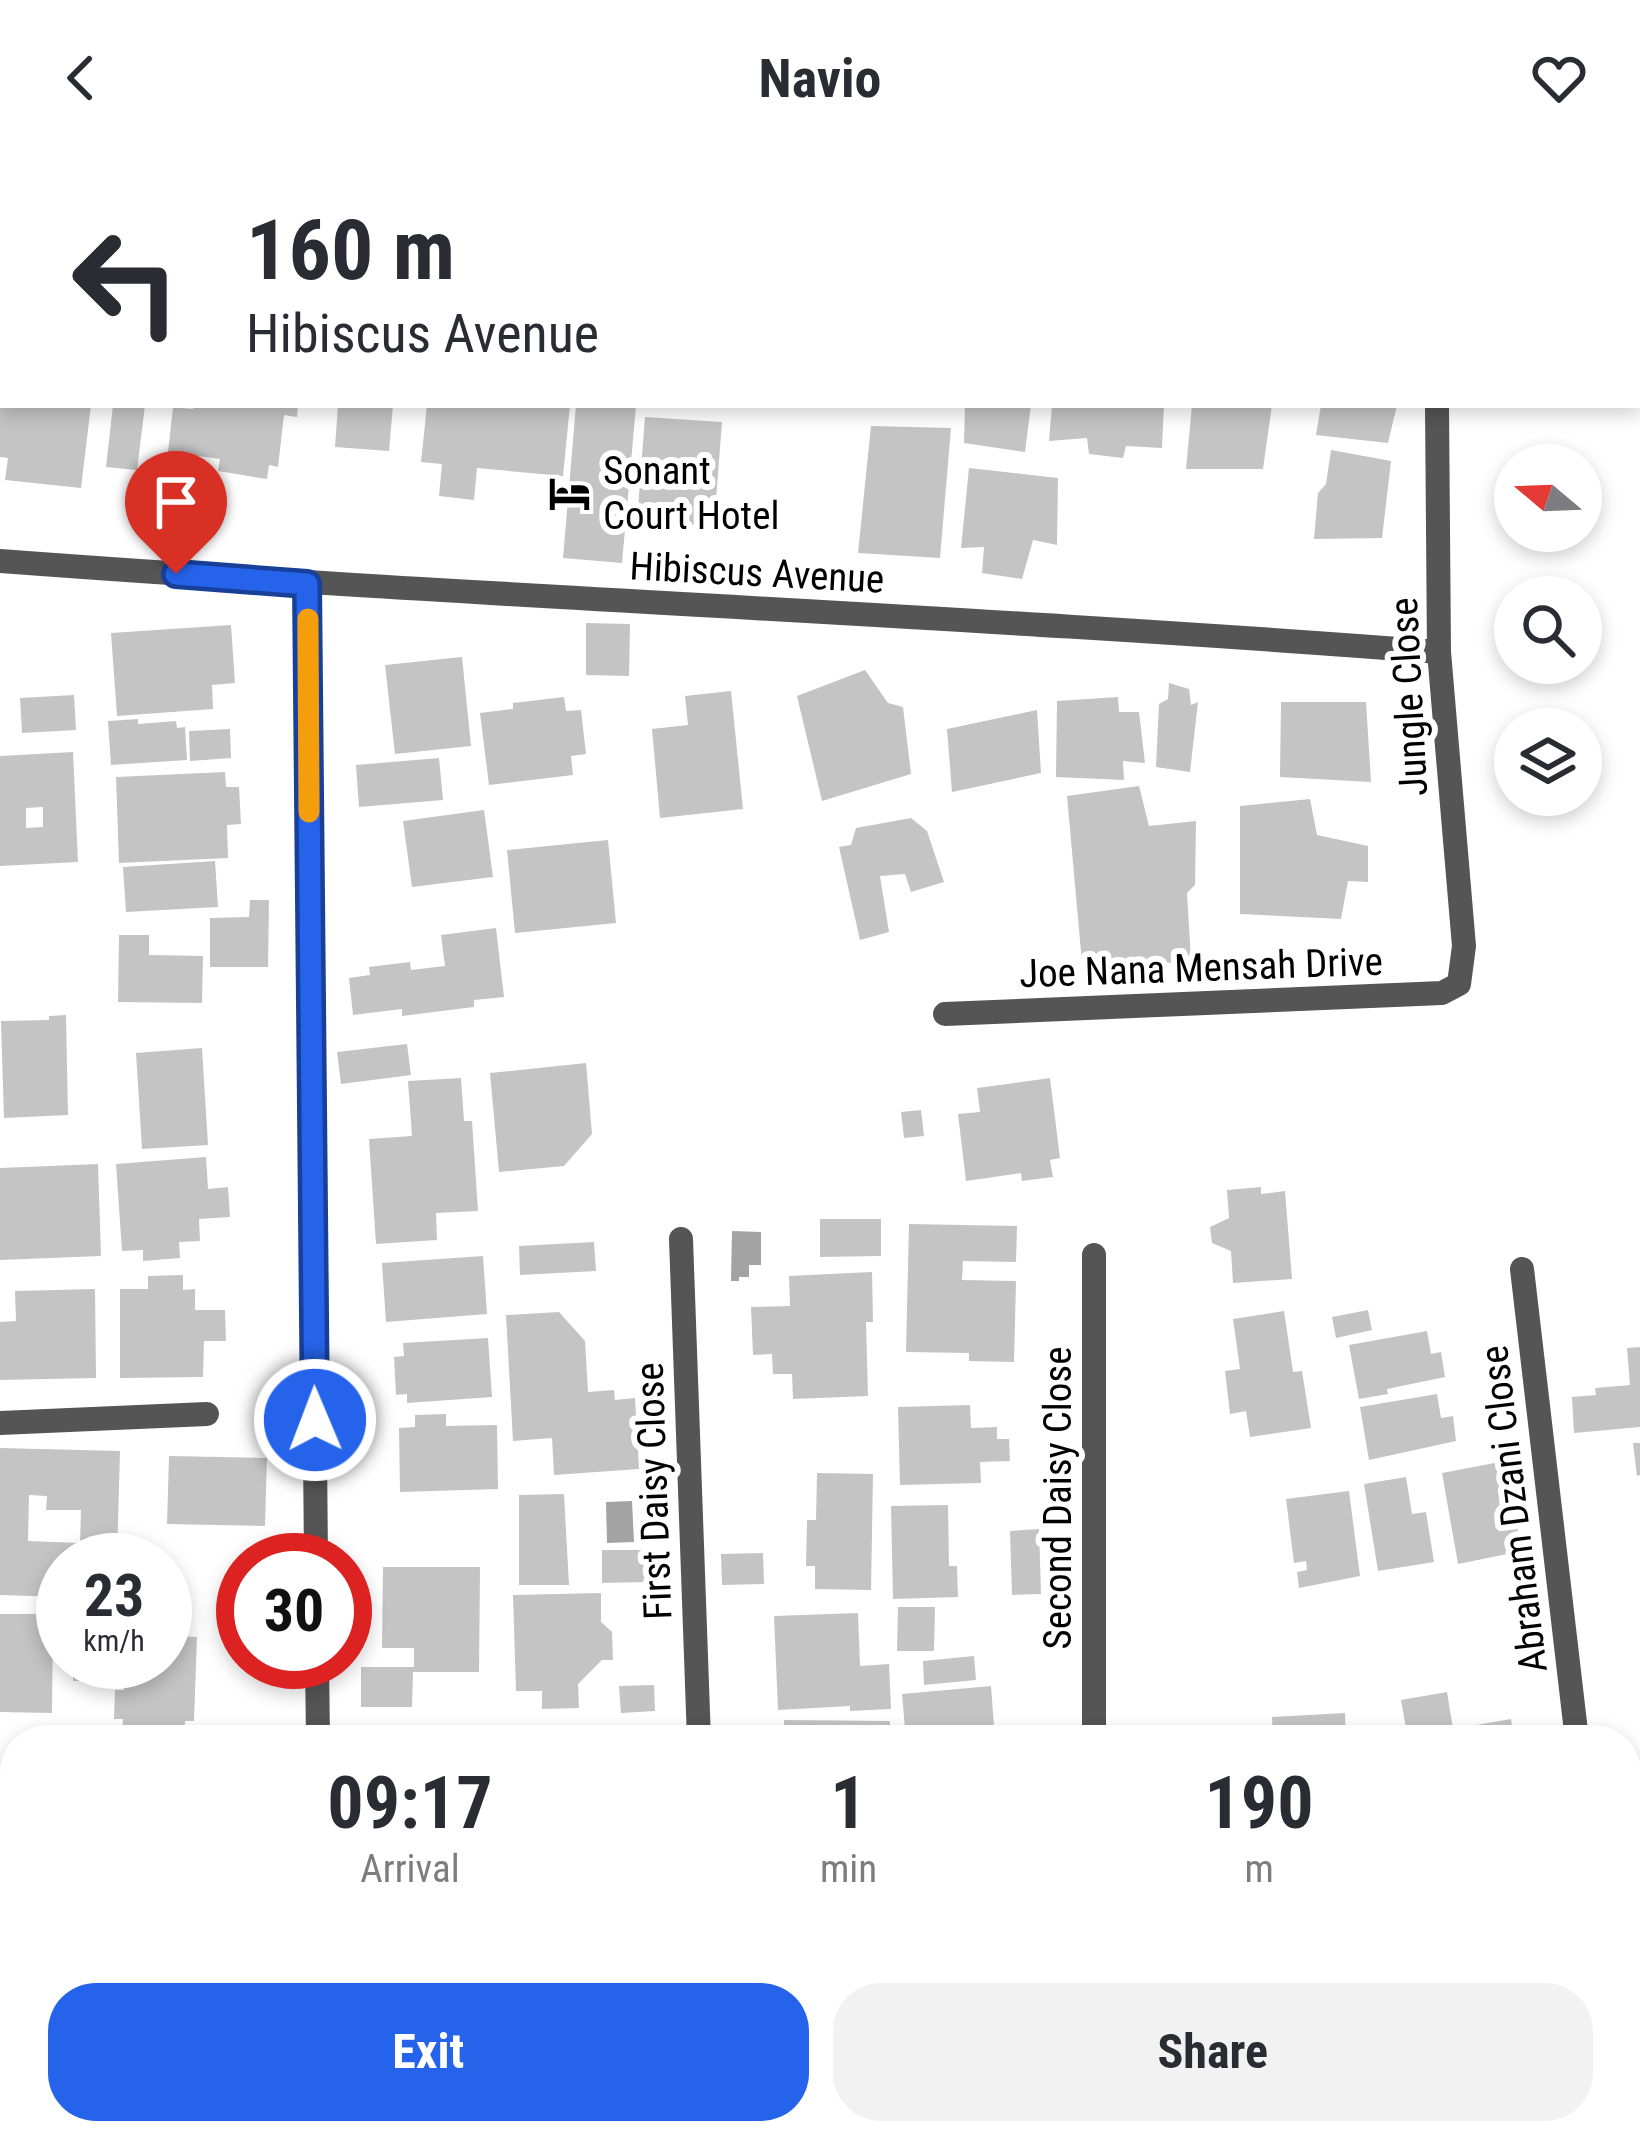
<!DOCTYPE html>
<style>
:root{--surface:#fff;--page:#f2f2f3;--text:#2b2b33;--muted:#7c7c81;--accent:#2563eb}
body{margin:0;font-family:"Roboto Condensed",sans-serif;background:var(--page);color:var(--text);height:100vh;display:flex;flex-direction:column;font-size:45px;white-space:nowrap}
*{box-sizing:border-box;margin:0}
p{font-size:39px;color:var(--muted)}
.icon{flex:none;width:66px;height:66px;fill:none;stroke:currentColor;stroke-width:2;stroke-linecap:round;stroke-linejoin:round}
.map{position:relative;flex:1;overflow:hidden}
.side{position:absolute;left:0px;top:1569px;width:1641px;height:420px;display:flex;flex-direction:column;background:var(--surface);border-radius:48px 48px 0 0;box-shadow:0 6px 18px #0003}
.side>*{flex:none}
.hud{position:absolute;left:0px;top:0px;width:1641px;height:252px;box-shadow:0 6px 18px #0003;background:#fff;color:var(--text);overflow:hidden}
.needle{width:78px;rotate:289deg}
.buttons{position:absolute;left:1494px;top:288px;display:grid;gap:24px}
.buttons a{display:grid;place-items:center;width:108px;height:108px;border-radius:50%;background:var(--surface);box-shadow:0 6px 18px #0003;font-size:60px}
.speed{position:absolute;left:36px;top:1377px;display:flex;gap:24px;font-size:60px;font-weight:700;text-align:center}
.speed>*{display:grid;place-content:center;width:156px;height:156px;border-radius:50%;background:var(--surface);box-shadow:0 6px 18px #0003;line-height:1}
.speed small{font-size:30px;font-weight:400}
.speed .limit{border:18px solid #d22;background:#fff;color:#111}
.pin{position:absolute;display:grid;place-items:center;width:102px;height:102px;color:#fff;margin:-123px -51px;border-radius:50% 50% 50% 0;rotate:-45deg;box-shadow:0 0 12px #0007}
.pin .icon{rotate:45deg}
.me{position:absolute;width:132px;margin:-66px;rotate:359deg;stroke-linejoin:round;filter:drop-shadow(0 0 9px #0008)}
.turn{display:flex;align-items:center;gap:42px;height:252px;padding:0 48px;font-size:54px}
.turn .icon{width:156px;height:156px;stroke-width:2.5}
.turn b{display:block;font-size:84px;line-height:102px}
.eta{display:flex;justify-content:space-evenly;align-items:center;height:204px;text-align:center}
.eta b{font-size:72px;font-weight:700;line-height:84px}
.primary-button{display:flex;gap:24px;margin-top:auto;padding:24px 48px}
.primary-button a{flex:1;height:138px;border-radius:48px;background:var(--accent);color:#fff;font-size:48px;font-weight:700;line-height:138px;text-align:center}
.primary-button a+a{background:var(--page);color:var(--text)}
header{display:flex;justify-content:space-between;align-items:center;height:156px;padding:0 48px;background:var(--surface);font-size:54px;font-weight:700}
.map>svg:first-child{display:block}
</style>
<header><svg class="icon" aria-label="back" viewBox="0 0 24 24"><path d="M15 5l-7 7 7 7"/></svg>Navio<svg class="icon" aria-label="heart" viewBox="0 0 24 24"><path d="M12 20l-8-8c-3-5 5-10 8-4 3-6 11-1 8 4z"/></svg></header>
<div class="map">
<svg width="1640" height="1989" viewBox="0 0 1640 1989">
<rect width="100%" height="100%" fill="#fff"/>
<path fill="#a3a3a3" d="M732,1075L761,1076V1109H749V1121H739V1125H731Z
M632,1345L634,1386L607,1387L606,1346Z"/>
<path fill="#c4c4c4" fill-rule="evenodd" d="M0,249H91L81,332L5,324L8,302L0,301Z
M113,249H145L137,314L106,311Z
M193,249H298L297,261L284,259L278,311L269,309L267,323L218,315L220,303L168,296L173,251L193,253Z
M338,249H393L389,295L335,291Z
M427,249H570L563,320L477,312L474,344L439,340L442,308L421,306Z
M576,249L636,250L622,407L563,402Z
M965,249H1031L1025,296L964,287Z
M1052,249H1164L1162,292L1126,290L1123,302L1089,298L1087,282L1049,285Z
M1192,249H1272L1263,313H1186Z
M1321,249H1397L1388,287L1316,279Z
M645,261L722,266L714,370L637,365Z
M871,270L951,272L940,402L858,397Z
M1331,294L1391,305L1382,382L1314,383L1318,337L1326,328Z
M969,312L1058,322L1057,389L1033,384L1022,423L982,417L984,391L961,392Z
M586,467L630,468L629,520L586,519Z
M231,469L235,527L212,529L213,553L117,560L111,477Z
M462,501L471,590L395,598L385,509Z
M865,514L888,547L903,551L911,618L822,645L797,540Z
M1169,527L1189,533L1191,549L1198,546L1190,616L1156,611L1159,548L1168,543Z
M731,535L743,653L660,662L652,573L688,569L685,540Z
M74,539L76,574L22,577L20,542Z
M564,541L566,555L581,554L586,598L571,600L573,619L489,629L480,557L513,553V547Z
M1118,541L1119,556H1139L1145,607L1123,605L1124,624L1056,621L1057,545Z
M1281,546H1366L1371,626L1280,621Z
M1037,554L1041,617L952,636L947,573Z
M138,563V568L176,565L177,572L185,571L187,604L111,609L108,565Z
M230,573L231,602L190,605L189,575Z
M73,596L78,706L0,710V600ZM43,651V671L26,672V652Z
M439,602L443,644L359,651L356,609Z
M225,616L226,631H239L241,668L227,669L228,702L119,707L116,621Z
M1139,630L1149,670L1196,665L1195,729L1187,737L1191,804L1083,818L1067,640Z
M1310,643L1317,679L1368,690V726L1348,725L1341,763L1240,758V650Z
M484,654L493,721L412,731L403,665Z
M911,662L927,675L944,726L911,736L905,718L880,720L889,776L860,784L839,691L851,689L856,672Z
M608,684L616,767L515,777L507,694Z
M215,705L218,751L126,756L123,711Z
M250,744H269L268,811H210V762L249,761Z
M496,772L504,841L474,844V851L402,860V853L353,859L349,822L370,819L369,811L410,806L411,814L445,810L441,779Z
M119,779H149V799L203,800L202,847L118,846Z
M66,859L68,959L4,962L1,865L49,864V860Z
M407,888L411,919L341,928L337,896Z
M202,892L208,989L142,993L136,897Z
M586,907L592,978L564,1010L499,1016L490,917Z
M461,922L464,965H472L478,1055L436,1057L437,1084L376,1088L369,983L412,980L408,925Z
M1050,922L1060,1002L1050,1004L1053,1021L1022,1025L1021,1017L966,1025L958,958L980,956L977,932Z
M921,954L924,980L904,982L901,956Z
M206,1001L208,1033L228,1031L230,1061L199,1063L200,1085L179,1086L180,1102L143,1105V1094L122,1095L116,1008Z
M98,1008L101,1100L0,1104V1012Z
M1261,1031V1038L1285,1035L1292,1123L1233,1127L1231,1095L1212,1087L1210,1071L1229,1062L1227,1034Z
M820,1063H881V1100L820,1101Z
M909,1068L1017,1070L1016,1106L963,1105L962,1124L1016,1125L1014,1206L969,1205V1197L906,1196Z
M594,1086L596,1115L520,1119L519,1090Z
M483,1100L487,1158L386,1166L382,1107Z
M872,1116L873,1166H866L868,1240L793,1243L792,1218H773L772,1198L753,1199L751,1151L790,1150L789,1120Z
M183,1119V1134L195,1133V1154H225L226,1185H204L203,1221L120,1222V1133H148V1120Z
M95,1133L96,1222L0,1224V1166L16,1165L15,1135Z
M1368,1154L1372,1174L1336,1182L1332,1161Z
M1284,1155L1293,1216L1302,1215L1311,1272L1250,1281L1246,1255L1230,1258L1225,1215L1240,1213L1233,1163Z
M559,1156L585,1185L588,1236L614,1234L615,1244L635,1242L639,1313L554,1319L552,1282L513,1285L506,1159Z
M1427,1175L1431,1198L1441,1196L1445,1221L1387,1233L1388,1238L1359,1243L1349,1189Z
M488,1182L492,1241L407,1247V1238L396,1239L394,1201L404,1200L403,1187Z
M1640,1191V1271L1574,1277L1572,1241L1596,1239L1595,1232L1630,1229L1627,1192Z
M1437,1238L1441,1262L1453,1260L1456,1285L1369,1304L1360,1251Z
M970,1249L971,1272L997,1271V1283H1009L1010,1305L980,1306L981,1327L900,1329L898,1251Z
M446,1258V1270L497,1269L498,1333L400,1336L399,1272L415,1271V1259Z
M1633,1287H1640V1319L1637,1320Z
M0,1292L120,1295L117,1404H63V1441L0,1439ZM29,1339L47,1340L46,1354H81L80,1387L28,1385Z
M169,1300L267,1302L265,1370L167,1368Z
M1505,1305L1522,1395L1458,1408L1442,1317Z
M817,1317L873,1318L871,1434L815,1433V1410H806L807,1364H816Z
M1406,1321L1412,1358L1426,1356L1434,1406L1378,1415L1364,1328Z
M1349,1335L1360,1420L1299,1432L1297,1416L1307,1414L1306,1405L1294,1407L1286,1343Z
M564,1338L569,1429H519V1339Z
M948,1349L949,1410H957L958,1441L893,1443L891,1350Z
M1039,1373L1041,1438L1012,1439L1010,1375Z
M602,1394H646V1426L602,1427Z
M763,1397L764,1428L722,1429L721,1398Z
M383,1411H480L479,1516H413L412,1551H361V1511H414V1492H382Z
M601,1437V1466L612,1476L613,1504H602L578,1528L579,1552L542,1553V1535H516L513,1439Z
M898,1451H935L934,1495H897Z
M858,1457L860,1510L889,1508L891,1553L850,1555V1550L778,1554L774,1460Z
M0,1458H53L52,1557L0,1556Z
M165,1480L197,1481L194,1565H185L184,1584L122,1582L123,1563H114L115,1534H124L125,1512H118V1506H165Z
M974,1500L976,1524L924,1529L923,1505Z
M73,1506H109V1524L73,1525Z
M654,1529L655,1555L621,1557L619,1530Z
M991,1530L995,1584H906L902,1538Z
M1447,1536L1453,1573L1511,1563L1514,1584H1408L1401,1544Z
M1345,1557L1346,1584H1273L1272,1561Z
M784,1564L890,1565V1584H784Z
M414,1569L490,1570V1584H413Z
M602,1569V1584H508V1570Z
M1251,1574L1252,1584H1170V1581Z
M0,1642H15V1711L0,1710Z
M0,1847H15V1940L0,1941Z
M340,1974H391L392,1989H341Z
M492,1974H541V1982L578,1977L579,1989H484V1984L493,1982Z
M598,1974H700L702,1989H600Z
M985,1974H1034L1035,1986L987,1989Z
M1090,1974H1217L1219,1989H1092Z
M1253,1974H1291V1979L1253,1982Z
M1403,1974H1433L1434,1989H1333L1332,1980Z
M1326,1983L1327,1989H1294V1986Z"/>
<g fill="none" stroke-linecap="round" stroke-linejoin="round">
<path stroke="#777" stroke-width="6" stroke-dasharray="3 6" stroke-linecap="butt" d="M1435,0V3"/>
<path stroke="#555" stroke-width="24" d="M400,0L420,3
M1638,147H1640
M0,405C479,441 960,459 1439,496
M307,428L316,1404
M945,858L1442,837L1459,828L1464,790L1439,496L1437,249
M681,1083L699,1584
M1522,1113L1577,1584
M0,1267L207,1258
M317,1506L318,1584
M1094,1584V1099
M1626,1954L1631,1989
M320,1989L321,1974"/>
</g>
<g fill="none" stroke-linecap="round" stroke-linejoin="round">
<defs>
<path id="route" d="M176,418L307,428L315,1264"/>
</defs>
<use href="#route" stroke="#184099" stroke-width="30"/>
<use href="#route" stroke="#2563eb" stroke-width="21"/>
<path stroke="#f59e0b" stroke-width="21" d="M308,463L309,656"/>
</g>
<defs>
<symbol id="hotel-bare" viewBox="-9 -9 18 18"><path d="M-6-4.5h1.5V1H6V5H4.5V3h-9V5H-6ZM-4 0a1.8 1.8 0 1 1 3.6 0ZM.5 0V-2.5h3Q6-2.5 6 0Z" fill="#000" stroke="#fff" stroke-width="2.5" paint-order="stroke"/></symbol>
</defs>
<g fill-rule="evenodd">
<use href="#hotel-bare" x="540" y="308" width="59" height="59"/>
</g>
<g text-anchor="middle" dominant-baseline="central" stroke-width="12" stroke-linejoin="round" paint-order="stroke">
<g font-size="39" fill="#000" stroke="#fff" text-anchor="start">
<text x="603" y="315">Sonant<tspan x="603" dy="45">Court Hotel</tspan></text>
</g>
<g font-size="39" fill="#000" stroke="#fff">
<text transform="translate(757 417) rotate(3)">Hibiscus Avenue</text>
<text transform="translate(1409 541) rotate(-93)">Jungle Close</text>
<text transform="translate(1201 812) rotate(-2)">Joe Nana Mensah Drive</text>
<text transform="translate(654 1335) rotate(-92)">First Daisy Close</text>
<text transform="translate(1058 1342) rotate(-90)">Second Daisy Close</text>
<text transform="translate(1514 1353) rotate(-97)">Abraham Dzani Close</text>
</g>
</g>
</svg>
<div class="buttons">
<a><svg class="needle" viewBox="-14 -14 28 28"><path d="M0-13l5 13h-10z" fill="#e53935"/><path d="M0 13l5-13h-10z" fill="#7c7c81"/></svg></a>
<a><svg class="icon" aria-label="search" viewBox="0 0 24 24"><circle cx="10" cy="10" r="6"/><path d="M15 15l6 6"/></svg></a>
<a><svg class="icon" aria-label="layers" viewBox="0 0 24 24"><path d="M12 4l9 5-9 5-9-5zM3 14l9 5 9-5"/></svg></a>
</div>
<div class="speed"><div>23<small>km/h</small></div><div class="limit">30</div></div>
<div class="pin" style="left:176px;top:418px;background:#d93025"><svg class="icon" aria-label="arrive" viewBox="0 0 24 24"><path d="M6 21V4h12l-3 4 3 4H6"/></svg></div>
<svg class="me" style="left:315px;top:1264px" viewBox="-20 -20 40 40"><circle r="17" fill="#2563eb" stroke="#fff" stroke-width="3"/><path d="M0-11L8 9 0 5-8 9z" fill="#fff"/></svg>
<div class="hud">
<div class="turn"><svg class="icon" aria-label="left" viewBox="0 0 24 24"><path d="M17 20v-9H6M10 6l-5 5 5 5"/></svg><div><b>160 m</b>Hibiscus Avenue</div></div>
</div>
<section class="side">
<div class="eta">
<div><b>09:17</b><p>Arrival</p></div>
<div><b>1</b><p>min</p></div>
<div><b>190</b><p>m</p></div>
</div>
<div class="primary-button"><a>Exit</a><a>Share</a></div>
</section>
</div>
